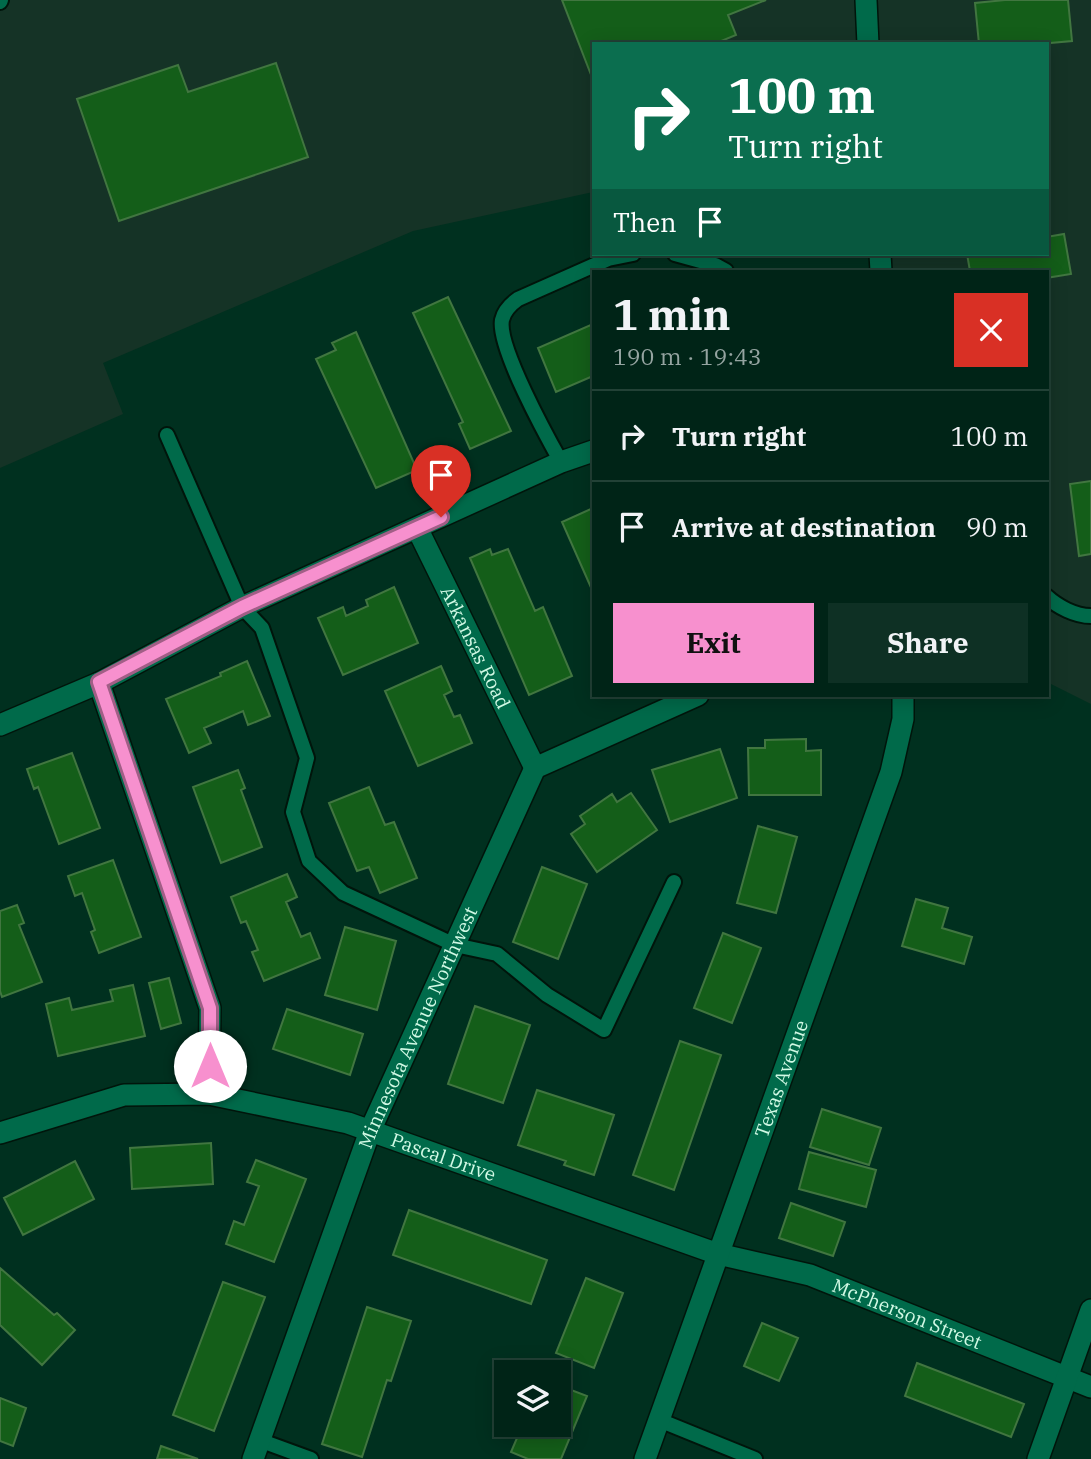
<!DOCTYPE html>
<meta charset="utf-8">
<style>
:root{--surface:#002417;--page:#0e3024;--text:#f1f3f6;--muted:#95a4a1;--line:#224136;--accent:#f790ce}
body{margin:0;font-family:"IBM Plex Serif",serif;background:var(--page);color:var(--text);height:100vh;display:flex;flex-direction:column;font-size:26px;white-space:nowrap}
*{box-sizing:border-box;margin:0}
p{font-size:23px;color:var(--muted)}
.icon{flex:none;width:38px;height:38px;fill:none;stroke:currentColor;stroke-width:2;stroke-linecap:round;stroke-linejoin:round}
.map{position:relative;flex:1;overflow:hidden}
.details{position:absolute;left:592px;top:270px;width:457px;height:427px;display:flex;flex-direction:column;background:var(--surface);border-radius:0px;box-shadow:0 4px 18px #0003,0 0 0 2px var(--line)}
.details>*{flex:none}
.hud{position:absolute;left:592px;top:42px;width:457px;height:214px;border-radius:0px;box-shadow:0 4px 18px #0003,0 0 0 2px var(--line);background:#0b6e4f;color:#fff;overflow:hidden}
.controls{position:absolute;left:494px;top:1360px;display:grid;gap:14px}
.controls a{display:grid;place-items:center;width:77px;height:77px;border-radius:0px;background:var(--surface);box-shadow:0 4px 18px #0003,0 0 0 2px var(--line);font-size:35px}
.pin{position:absolute;display:grid;place-items:center;width:60px;height:60px;color:#fff;margin:-72px -30px;border-radius:50% 50% 50% 0;rotate:-45deg;box-shadow:0 0 7px #0007}
.pin .icon{rotate:45deg}
.me{position:absolute;width:77px;margin:-38px;rotate:0deg;stroke-linejoin:round;filter:drop-shadow(0 0 5px #0008)}
.turn{display:flex;align-items:center;gap:24px;height:147px;padding:0 21px;font-size:32px}
.turn .icon{width:91px;height:91px;stroke-width:2.5}
.turn b{display:block;font-size:49px;line-height:60px}
.then{display:flex;align-items:center;height:66px;padding:0 21px;background:#0003;gap:14px;font-size:26px}
.round{display:grid;place-items:center;flex:none;width:74px;height:74px;border-radius:0px;background:var(--page)}
.headline{display:flex;align-items:center;justify-content:space-between;height:119px;padding:0 21px}
h1{font-size:42px;font-weight:700;line-height:52px}
.button{display:flex;gap:14px;margin-top:auto;padding:14px 21px}
.button a{flex:1;height:80px;border-radius:0px;background:var(--accent);color:#111;font-size:28px;font-weight:700;line-height:80px;text-align:center}
.button a+a{background:var(--page);color:var(--text)}
ul{padding:0;list-style:none}
li{display:flex;align-items:center;gap:21px;height:91px;padding:0 21px;border-top:2px solid var(--line)}
li div{flex:1}
li b{display:block;font-size:26px}
li em{font-style:normal}
.map>svg:first-child{display:block}
</style>
<div class="map">
<svg width="1091" height="1459" viewBox="0 0 1091 1459">
<rect width="100%" height="100%" fill="#00301f"/>
<path fill="#153326" d="M0,0H1091V704L1047,682L1046,271H883L880,254H1046V44H593V192L413,231L103,363L123,414L0,468Z"/>
<path fill="#145e19" stroke="#417640" stroke-width="2" d="M562,0H766L728,15L736,35L714,44H593V80Z
M1005,0H1068L1072,41L1039,44H979L975,3Z
M276,63L308,157L119,221L77,99L178,65L188,92Z
M1064,234L1071,274L1046,278V271H970L967,254H1046V237Z
M448,297L511,431L470,449L459,424L463,422L413,313Z
M593,324V376L556,392L538,348Z
M356,332L417,470L376,488L316,359L336,350L332,343Z
M1091,481V554L1079,556L1070,484Z
M593,508V592L562,522Z
M490,549L492,555L508,549L535,611L543,607L572,676L529,695L470,558Z
M394,587L418,643L343,675L318,618L343,607L346,616L368,606L366,600Z
M247,661L270,716L248,725L243,711L204,728L211,743L189,753L166,699L221,676L220,673Z
M441,666L452,691L444,695L454,717L460,715L472,743L418,766L385,691Z
M806,739V751L821,750V795H749L748,748H765V740Z
M720,749L737,798L670,822L652,770Z
M72,753L100,828L59,844L38,787L34,789L27,769Z
M238,770L245,788L241,790L262,847L221,863L193,787Z
M369,787L385,825L394,822L417,878L380,893L369,867L357,871L329,803Z
M631,793L657,830L597,872L571,834L585,824L580,816L612,794L617,802Z
M758,826L797,837L776,913L737,903Z
M113,860L141,937L99,953L91,932L95,930L82,893L75,896L68,876Z
M542,867L587,884L558,959L513,942Z
M287,874L297,897L286,902L301,937L310,933L320,958L264,981L252,952L258,950L246,921L241,923L231,897Z
M916,899L948,908L942,928L972,937L964,964L902,946Z
M17,905L24,923L19,925L42,982L2,997L0,991V911Z
M345,927L396,941L377,1010L325,995Z
M723,933L761,948L732,1023L694,1008Z
M169,978L181,1023L161,1029L149,983Z
M133,985L145,1036L58,1056L46,1004L69,998L72,1010L113,1001L110,990Z
M475,1006L530,1025L503,1103L448,1084Z
M287,1009L363,1034L350,1075L273,1049Z
M680,1041L721,1055L674,1190L633,1175Z
M537,1090L614,1115L594,1175L564,1165L566,1161L518,1145Z
M822,1109L881,1128L869,1165L810,1147Z
M211,1143L213,1184L132,1189L130,1148Z
M809,1152L876,1170L866,1207L799,1189Z
M256,1160L306,1179L274,1262L226,1244L234,1221L244,1225L259,1186L247,1182Z
M75,1161L94,1199L23,1235L4,1198Z
M791,1203L845,1222L833,1256L779,1238Z
M409,1210L547,1260L531,1304L393,1255Z
M0,1268L54,1315L57,1313L75,1330L42,1365L0,1325Z
M586,1278L623,1293L594,1368L556,1353Z
M223,1282L265,1297L214,1431L173,1415Z
M367,1307L411,1321L391,1381L387,1380L362,1457L322,1444Z
M762,1323L798,1338L779,1381L744,1366Z
M917,1363L1024,1404L1011,1437L905,1396Z
M558,1385L587,1396L561,1459H528L511,1452L523,1424H558Z
M0,1398L26,1408L13,1446L0,1441Z
M161,1446L198,1459H157Z"/>
<g fill="none" stroke-linecap="round" stroke-linejoin="round">
<defs>
<path id="lane" d="M0,2L1,0
M675,254L715,265L726,271
M167,435L242,607L262,628L307,758L293,812L309,861L343,893L455,945L497,954L547,995L604,1030L674,882
M561,462C547,437 497,346 502,320C504,311 511,304 518,299L608,259L633,254
M1046,596C1058,607 1075,616 1091,616
M659,1420L755,1459
M259,1440L311,1459"/>
<g id="street">
<path id="s1" d="M417,528L535,768"/>
<path d="M99,683L210,1008L209,1094"/>
<path d="M0,725L99,683L242,607L561,462L593,451"/>
<path id="s2" d="M0,1133L124,1095L209,1094L348,1123L718,1254L810,1275L1091,1387"/>
<path id="s3" d="M253,1459L370,1131L535,768L698,695"/>
<path d="M1038,1459L1091,1310"/>
</g>
<g id="secondary">
<path d="M866,0L868,44"/>
<path d="M880,254L881,271"/>
<path id="s4" d="M645,1459L891,772L903,719V695"/>
</g>
</defs>
<use href="#lane" stroke="#00150b" stroke-width="18"/>
<use href="#street" stroke="#00150b" stroke-width="24"/>
<use href="#secondary" stroke="#00150b" stroke-width="24"/>
<use href="#lane" stroke="#006a4a" stroke-width="14"/>
<use href="#street" stroke="#006a4a" stroke-width="21"/>
<use href="#secondary" stroke="#006a4a" stroke-width="21"/>
</g>
<g fill="none" stroke-linecap="round" stroke-linejoin="round">
<defs>
<path id="route" d="M210,1066V1008L99,682L242,607L441,517"/>
</defs>
<use href="#route" stroke="#a15e86" stroke-width="18"/>
<use href="#route" stroke="#f790ce" stroke-width="12"/>
</g>
<g text-anchor="middle" dominant-baseline="central" stroke-width="5" stroke-linejoin="round" paint-order="stroke">
<g font-size="19" fill="#d1f9e5" stroke="#00150b">
<text stroke="none"><textPath href="#s1" startOffset="133">Arkansas Road</textPath></text>
<text stroke="none"><textPath href="#s3" startOffset="462">Minnesota Avenue Northwest</textPath></text>
<text stroke="none"><textPath href="#s4" startOffset="404">Texas Avenue</textPath></text>
<text stroke="none"><textPath href="#s2" startOffset="458">Pascal Drive</textPath></text>
<text stroke="none"><textPath href="#s2" startOffset="948">McPherson Street</textPath></text>
</g>
</g>
</svg>
<div class="controls">
<a><svg class="icon" aria-label="layers" viewBox="0 0 24 24"><path d="M12 4l9 5-9 5-9-5zM3 14l9 5 9-5"/></svg></a>
</div>
<div class="pin" style="left:441px;top:517px;background:#d93025"><svg class="icon" aria-label="arrive" viewBox="0 0 24 24"><path d="M6 21V4h12l-3 4 3 4H6"/></svg></div>
<svg class="me" style="left:210px;top:1066px" viewBox="-20 -20 40 40"><circle r="19" fill="#fff"/><path d="M0-13L10 11 0 6-10 11z" fill="#f790ce"/></svg>
<div class="hud">
<div class="turn"><svg class="icon" aria-label="right" viewBox="0 0 24 24"><path d="M7 20v-9h11M14 6l5 5-5 5"/></svg><div><b>100 m</b>Turn right</div></div>
<div class="then">Then<svg class="icon" aria-label="arrive" viewBox="0 0 24 24"><path d="M6 21V4h12l-3 4 3 4H6"/></svg></div>
</div>
<section class="details">
<div class="headline"><div><h1>1 min</h1><p>190 m · 19:43</p></div><a class="round" style="background:#d93025;color:#fff"><svg class="icon" aria-label="close" viewBox="0 0 24 24"><path d="M6 6l12 12M18 6L6 18"/></svg></a></div>
<ul>
<li><svg class="icon" aria-label="right" viewBox="0 0 24 24"><path d="M7 20v-9h11M14 6l5 5-5 5"/></svg><div><b>Turn right</b></div><em>100 m</em></li>
<li><svg class="icon" aria-label="arrive" viewBox="0 0 24 24"><path d="M6 21V4h12l-3 4 3 4H6"/></svg><div><b>Arrive at destination</b></div><em>90 m</em></li>
</ul>
<div class="button"><a>Exit</a><a>Share</a></div>
</section>
</div>
